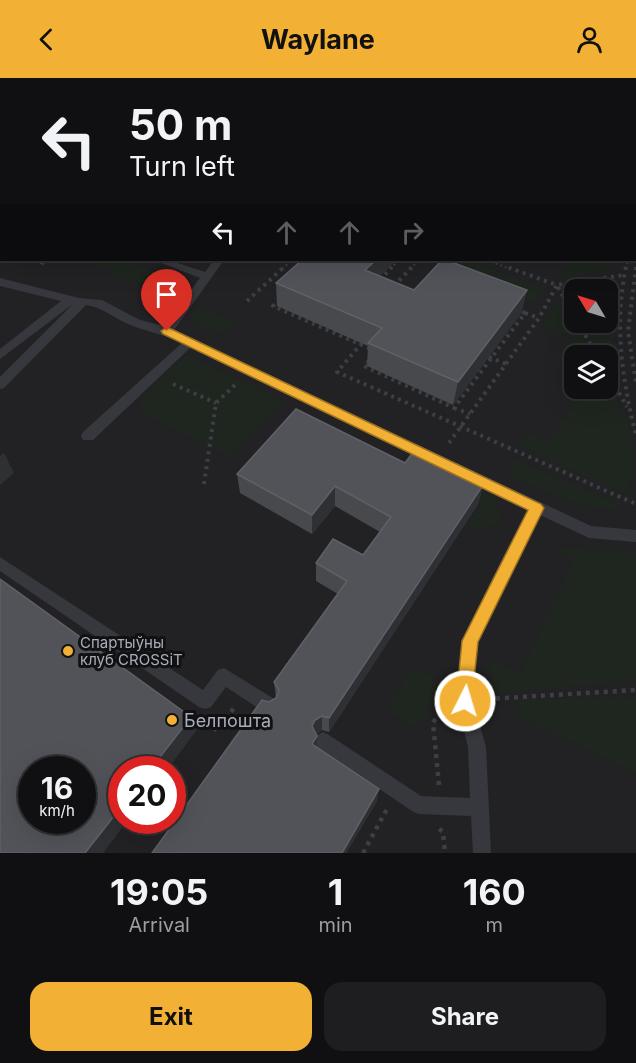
<!DOCTYPE html>
<meta charset="utf-8">
<style>
:root{--surface:#101012;--page:#1e1e20;--text:#f1f3f6;--muted:#9c9d9f;--line:#303032;--accent:#f2b134}
body{margin:0;font-family:Inter,sans-serif;background:var(--page);color:var(--text);height:100vh;display:flex;flex-direction:column;font-size:22px;white-space:nowrap}
*{box-sizing:border-box;margin:0}
p{font-size:20px;color:var(--muted)}
.icon{flex:none;width:33px;height:33px;fill:none;stroke:currentColor;stroke-width:2;stroke-linecap:round;stroke-linejoin:round}
.map{position:relative;height:775px;overflow:hidden}
.panel{display:flex;flex-direction:column;background:var(--surface);flex:1}
.panel>*{flex:none}
.banner{position:absolute;left:0px;top:0px;width:636px;height:183px;box-shadow:0 6px 24px #0002,0 0 0 2px var(--line);background:#101012;color:var(--text);overflow:hidden}
.needle{width:39px;rotate:308deg}
.fabs{position:absolute;left:564px;top:201px;display:grid;gap:12px}
.fabs a{display:grid;place-items:center;width:54px;height:54px;border-radius:12px;background:var(--surface);box-shadow:0 6px 24px #0002,0 0 0 2px var(--line);font-size:30px}
.speed{position:absolute;left:18px;top:678px;display:flex;gap:12px;font-size:30px;font-weight:700;text-align:center}
.speed>*{display:grid;place-content:center;width:78px;height:78px;border-radius:50%;background:var(--surface);box-shadow:0 6px 24px #0002,0 0 0 2px var(--line);line-height:1}
.speed small{font-size:15px;font-weight:400}
.speed .limit{border:9px solid #d22;background:#fff;color:#111}
.pin{position:absolute;display:grid;place-items:center;width:51px;height:51px;color:#fff;margin:-62px -26px;border-radius:50% 50% 50% 0;rotate:-45deg;box-shadow:0 0 6px #0007}
.pin .icon{rotate:45deg}
.me{position:absolute;width:66px;margin:-33px;rotate:5deg;stroke-linejoin:round;filter:drop-shadow(0 0 4px #0008)}
.turn{display:flex;align-items:center;gap:21px;height:126px;padding:0 30px;font-size:27px}
.turn .icon{width:78px;height:78px;stroke-width:2.5}
.turn b{display:block;font-size:42px;line-height:51px}
.lanes{display:flex;align-items:center;height:57px;padding:0 30px;background:#0003;justify-content:center;gap:30px;direction:ltr}
.lanes .off{opacity:.35}
.eta{display:flex;justify-content:space-evenly;align-items:center;height:102px;text-align:center}
.eta b{font-size:36px;font-weight:700;line-height:42px}
.button{display:flex;gap:12px;margin-top:auto;padding:12px 30px}
.button a{flex:1;height:69px;border-radius:18px;background:var(--accent);color:#111;font-size:24px;font-weight:700;line-height:69px;text-align:center}
.button a+a{background:var(--page);color:var(--text)}
header{display:flex;justify-content:space-between;align-items:center;height:78px;padding:0 30px;background:var(--accent);color:#111;font-size:27px;font-weight:700}
.map>svg:first-child{display:block}
</style>
<header><svg class="icon" aria-label="back" viewBox="0 0 24 24"><path d="M15 5l-7 7 7 7"/></svg>Waylane<svg class="icon" aria-label="person" viewBox="0 0 24 24"><circle cx="12" cy="8" r="4"/><path d="M4 21q1-7 8-7t8 7"/></svg></header>
<div class="map">
<svg width="636" height="775" viewBox="0 0 636 775">
<rect width="100%" height="100%" fill="#161618"/>
<path fill="#222225" fill-rule="evenodd" d="M233,0H636V775H0V167L2,182H634V2L231,1ZM574,212H608V244H574ZM574,278H608V310H574ZM32,692H82V742H32ZM122,692H172V742H122Z"/>
<path fill="#1e261f" d="M0,0H191L2,2L0,153Z
M86,182H127L188,209L172,235L154,227L148,220L155,213Z
M439,182H467L545,211L535,226L434,187Z
M571,182H612L609,192L559,200Z
M613,206V287L588,245L608,244V212L577,211Z
M561,218L593,277L574,278V291L566,287L575,272L566,268L572,259L542,247Z
M198,228L234,244L219,256L190,242Z
M186,277L284,323L229,378L145,336L139,324L143,317Z
M608,304L629,345L635,388L625,416L519,368L524,359L533,356L550,363L582,311L608,310Z
M511,380L613,424L620,429L619,432L581,428L514,400L508,388Z
M476,413L493,418L501,435L499,444L481,453L468,448L480,426L471,421Z
M558,469L636,474V602L496,616L488,590L496,584L520,596L574,481L551,470Z
M414,588L432,598L436,618L417,651L387,632Z
M636,619V695L519,639L516,621Z"/>
<g fill="none" stroke-linecap="round" stroke-linejoin="round">
<path stroke="#3d3f44" stroke-width="2" stroke-dasharray="2 3" stroke-linecap="butt" d="M90,0L95,2
M330,0L335,2
M634,156L636,150
M486,182L511,191
M282,191L292,182
M390,191L399,182
M410,191L419,182
M626,191L628,182
M635,191L636,186"/>
<path stroke="#3d3f44" stroke-width="4" stroke-dasharray="3 4.5" stroke-linecap="butt" d="M626,189C614,246 622,302 636,357
M636,189L628,253L636,305
M380,202L392,189
M394,208L412,189
M280,221L273,228L371,271
M247,223L284,189
M525,235L539,240
M574,238L557,207L624,197
M578,244L597,278
M362,265L337,294L636,426
M489,279L506,286
M369,283L364,288L454,330L525,235L518,232
M608,295L627,329
M173,306L216,325
M454,330L470,336
M449,365L539,240L557,207L507,189
M204,406L216,325L237,305"/>
<path stroke="#3d3f44" stroke-width="4.5" stroke-dasharray="4 5" stroke-linecap="butt" d="M487,621L636,612
M206,645L217,652L234,630
M439,707L433,645L443,628
M439,751L443,754L445,775
M363,775L387,731"/>
<path fill="#37383d" fill-rule="evenodd" d="M300,0H311L313,2H301Z
M432,0H441L431,2Z
M634,107L636,108V114H634Z
M154,182H168L205,194L214,182H224L174,252L591,448L636,452V464L589,460L540,437L478,564L473,623L486,669L491,775H473L471,738L418,736L412,733L317,669L314,663L317,657L323,654L329,657L421,718L470,720L468,669L457,623L462,563L528,431L191,269L93,362H83L81,358L83,354L182,265C166,257 149,254 133,248C116,242 103,229 86,227L4,310L0,311V299L73,226L0,281V271L61,223L0,208V200L79,220L102,222L140,242L164,248L200,200Z
M0,479L203,612L218,592L224,590L276,622L278,628L276,634L270,636L264,634L226,609L211,629L205,631L199,629L0,493Z"/>
</g>
<path fill="#47494d" d="M340,0H414L412,2H345Z
M33,182H50L43,187Z
M396,182L380,198L414,212H527L521,235L453,327L367,288L368,268L277,228L276,205Z
M405,385L483,407L478,426L329,654L322,652L316,656L317,669L377,723L346,775H152L269,624L276,620L274,604L338,516L316,503V485L363,477L380,454L335,428L312,456L240,415L237,396Z"/>
<path fill="#2f3033" d="M394,0H414L412,2H394Z
M41,182H50L43,187Z
M376,182H396L364,215L365,192Z
M527,212L521,235L453,327L458,304Z
M4,375L14,395L0,407V378Z
M483,407L478,426L329,654V640Z
M335,408V428L312,456V437Z
M322,638V652L315,656L312,648L315,642Z
M191,639L196,653L167,692H150Z
M317,658V672L312,666Z
M379,711L377,723L346,775H342Z
M122,728V742H128L103,775H85Z"/>
<path fill="#525359" stroke="#5f6168" stroke-width="1.5" fill-rule="evenodd" d="M302,182H376L365,192L414,212L442,182H446L527,212L458,304L368,265L382,250L276,205Z
M296,331L405,385L414,373L483,407L329,640L322,638L315,642L312,648L317,658L312,666L379,711L342,775H152L262,622L269,624L276,620L279,612L274,604L347,503L316,485L333,461L363,477L391,439L335,408L312,437L237,396Z
M0,501L191,639L150,692H122V728L85,775H0ZM32,692H82V742H32Z"/>
<path fill="#f2b134" stroke="#9d7322" stroke-width="1.5" d="M167,249L541,426L544,430L478,564L471,629L465,631L459,629L456,623L462,563L528,432L163,256L161,253Z"/>
<g fill="#f2b134" stroke="#111113" stroke-width="2">
<circle cx="68" cy="573" r="6"/>
<circle cx="172" cy="642" r="6"/>
</g>
<g text-anchor="middle" dominant-baseline="central" stroke-width="6" stroke-linejoin="round" paint-order="stroke">
<g font-size="15" fill="#a8adb8" stroke="#111113" text-anchor="start">
<text x="80" y="564">Спартыўны<tspan x="80" dy="17">клуб CROSSiT</tspan></text>
</g>
<g font-size="18" fill="#a8adb8" stroke="#111113" text-anchor="start">
<text x="184" y="642">Белпошта</text>
</g>
</g>
</svg>
<div class="fabs">
<a><svg class="needle" viewBox="-14 -14 28 28"><path d="M0-13l5 13h-10z" fill="#e53935"/><path d="M0 13l5-13h-10z" fill="#9c9d9f"/></svg></a>
<a><svg class="icon" aria-label="layers" viewBox="0 0 24 24"><path d="M12 4l9 5-9 5-9-5zM3 14l9 5 9-5"/></svg></a>
</div>
<div class="speed"><div>16<small>km/h</small></div><div class="limit">20</div></div>
<div class="pin" style="left:167px;top:253px;background:#d93025"><svg class="icon" aria-label="arrive" viewBox="0 0 24 24"><path d="M6 21V4h12l-3 4 3 4H6"/></svg></div>
<svg class="me" style="left:465px;top:623px" viewBox="-20 -20 40 40"><circle r="17" fill="#f2b134" stroke="#fff" stroke-width="3"/><path d="M0-11L8 9 0 5-8 9z" fill="#fff"/></svg>
<div class="banner">
<div class="turn"><svg class="icon" aria-label="left" viewBox="0 0 24 24"><path d="M17 20v-9H6M10 6l-5 5 5 5"/></svg><div><b>50 m</b>Turn left</div></div>
<div class="lanes"><svg class="icon" aria-label="left" viewBox="0 0 24 24"><path d="M17 20v-9H6M10 6l-5 5 5 5"/></svg><svg class="icon off" aria-label="ahead" viewBox="0 0 24 24"><path d="M12 20V5M6 11l6-6 6 6"/></svg><svg class="icon off" aria-label="ahead" viewBox="0 0 24 24"><path d="M12 20V5M6 11l6-6 6 6"/></svg><svg class="icon off" aria-label="right" viewBox="0 0 24 24"><path d="M7 20v-9h11M14 6l5 5-5 5"/></svg></div>
</div>
</div>
<section class="panel">
<div class="eta">
<div><b>19:05</b><p>Arrival</p></div>
<div><b>1</b><p>min</p></div>
<div><b>160</b><p>m</p></div>
</div>
<div class="button"><a>Exit</a><a>Share</a></div>
</section>
